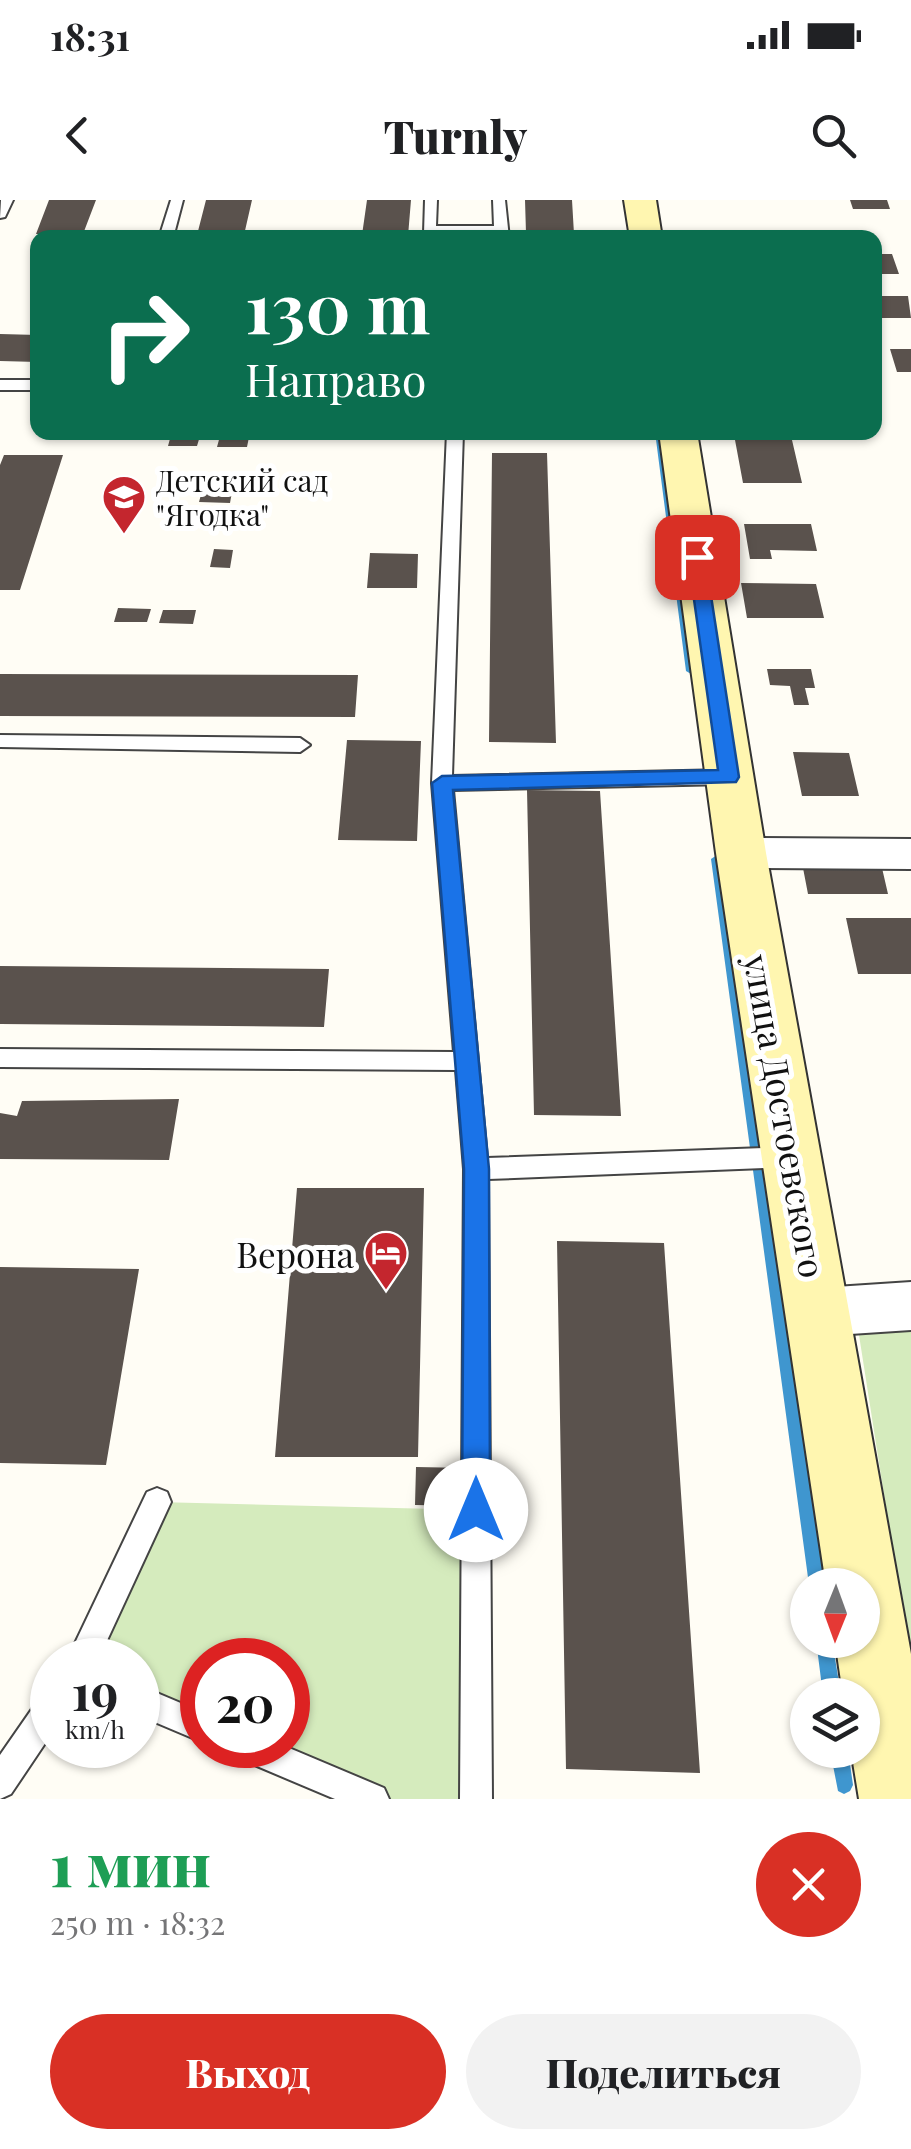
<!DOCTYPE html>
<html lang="ru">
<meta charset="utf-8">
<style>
:root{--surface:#fff;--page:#f2f2f2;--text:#202124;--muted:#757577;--accent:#d93025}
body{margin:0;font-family:"Playfair Display",serif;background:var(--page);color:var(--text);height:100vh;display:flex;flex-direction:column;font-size:38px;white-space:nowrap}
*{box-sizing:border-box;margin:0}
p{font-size:32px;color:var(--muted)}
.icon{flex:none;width:55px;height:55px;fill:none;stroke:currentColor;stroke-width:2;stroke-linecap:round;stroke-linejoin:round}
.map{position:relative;height:1599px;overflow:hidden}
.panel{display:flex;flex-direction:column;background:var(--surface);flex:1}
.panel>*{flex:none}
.guide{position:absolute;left:30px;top:30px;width:852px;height:210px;border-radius:20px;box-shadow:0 2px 8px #0004;background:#0b6e4f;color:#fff;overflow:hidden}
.needle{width:65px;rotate:181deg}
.buttons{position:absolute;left:790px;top:1368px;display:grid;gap:20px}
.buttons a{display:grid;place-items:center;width:90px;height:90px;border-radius:50%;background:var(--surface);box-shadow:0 2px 8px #0004;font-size:50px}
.speed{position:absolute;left:30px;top:1438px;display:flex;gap:20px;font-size:50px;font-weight:700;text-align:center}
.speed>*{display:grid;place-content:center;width:130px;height:130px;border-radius:50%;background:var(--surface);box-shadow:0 2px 8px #0004;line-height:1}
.speed small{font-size:25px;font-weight:400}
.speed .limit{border:15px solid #d22;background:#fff;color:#111}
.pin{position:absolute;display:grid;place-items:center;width:85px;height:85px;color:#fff;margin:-42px;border-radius:20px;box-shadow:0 5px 15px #0006}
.me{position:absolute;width:110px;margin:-55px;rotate:0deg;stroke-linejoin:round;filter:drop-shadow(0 0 8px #0008)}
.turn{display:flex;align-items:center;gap:35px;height:210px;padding:0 50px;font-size:45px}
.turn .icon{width:130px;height:130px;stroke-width:2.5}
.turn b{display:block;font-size:70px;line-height:85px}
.round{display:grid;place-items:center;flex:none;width:105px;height:105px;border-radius:52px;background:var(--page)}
.summary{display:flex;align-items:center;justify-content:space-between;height:170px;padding:0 50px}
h1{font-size:60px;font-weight:800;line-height:75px;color:#1e9e55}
.cta{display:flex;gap:20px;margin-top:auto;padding:20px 50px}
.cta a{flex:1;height:115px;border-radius:60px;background:var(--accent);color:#fff;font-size:40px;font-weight:800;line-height:115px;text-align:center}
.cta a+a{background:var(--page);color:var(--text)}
.status{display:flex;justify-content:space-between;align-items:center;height:70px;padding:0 50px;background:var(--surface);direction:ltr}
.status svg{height:28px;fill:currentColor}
header{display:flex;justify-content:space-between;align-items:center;height:130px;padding:0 50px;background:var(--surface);font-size:45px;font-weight:800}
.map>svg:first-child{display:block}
</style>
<div class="status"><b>18:31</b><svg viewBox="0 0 49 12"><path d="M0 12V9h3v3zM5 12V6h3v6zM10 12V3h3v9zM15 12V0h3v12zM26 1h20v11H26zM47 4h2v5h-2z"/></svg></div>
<header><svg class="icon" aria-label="back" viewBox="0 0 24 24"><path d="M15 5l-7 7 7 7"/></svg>Turnly<svg class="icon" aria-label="search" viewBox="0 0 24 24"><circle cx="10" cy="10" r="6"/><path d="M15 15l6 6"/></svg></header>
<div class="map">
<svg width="911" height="1599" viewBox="0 0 911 1599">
<rect width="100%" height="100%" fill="#fffdf5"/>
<path fill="#d5ebbd" d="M911,1130V1467L859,1135Z
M157,1302L476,1310V1599H373L244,1545H288V1460H202V1527L138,1500V1460H82Z"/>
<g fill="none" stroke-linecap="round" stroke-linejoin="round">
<path fill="#3f96cf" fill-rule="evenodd" d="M655,232H663L696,471L691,474L686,471Z
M717,655L723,659L825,1385H809L711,659Z
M816,1440H832L841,1495H823Z
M830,1550H848L853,1585L850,1591L844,1594L838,1591Z"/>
</g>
<path fill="#5a524d" d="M49,0H96L83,34H36Z
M206,0H252L244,35H197Z
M367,0H411L408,36L362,35Z
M525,0H572L574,34L526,33Z
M850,0H887L890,9H853Z
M875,54H892L899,74H875Z
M875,96H908L911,118H878Z
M0,134L38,135V162L0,161Z
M890,149H911V172H897Z
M171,235L200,236L197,246H168Z
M220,236L249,237L247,247H217Z
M735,240H792L802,283H743Z
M492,253H547L556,543L489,542Z
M4,255H63L20,390H0V265Z
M202,291L232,292L230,303L199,302Z
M744,324H811L817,351L770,350L772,359H750Z
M214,349L233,350L230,368L210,367Z
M370,353L418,354L417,388H367Z
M741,383L816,384L824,418H747Z
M118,408L151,409L147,422H114Z
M163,410H196L193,424L159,423Z
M767,469H811L815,488H805L809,505H794L790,486L770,485Z
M0,474L358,475L355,517L0,516Z
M347,540L421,541L417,641L338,640Z
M793,552L849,553L859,596H802Z
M527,590L600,591L621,916L534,915Z
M803,668H882L888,694H808Z
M846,718H911V774H858Z
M0,766L329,769L324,827L0,824Z
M179,899L169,960L0,959V913L17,916L22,901Z
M297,988H424L418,1257H275Z
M557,1041L664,1043L700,1573L566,1569Z
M0,1067L139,1069L106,1265L0,1263Z
M416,1267L467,1268L466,1306L415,1305Z"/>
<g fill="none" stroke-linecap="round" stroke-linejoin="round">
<defs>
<path id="lane" d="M1,0H13L5,17L0,18Z
M171,0H183L173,38H159Z
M425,0H437L436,26H494L493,0H505L509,38L424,33Z
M0,180H38V190H0Z
M447,232H463L452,576L729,570L739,577L729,584L453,590L487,958L791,947L800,950L803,957L800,964L791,967L488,979L492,1599H460L464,969L456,870L0,867V849L454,852L432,583Z
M0,535L300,538L310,545L300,552L0,547Z
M157,1288L167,1292L171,1302L98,1460H67L147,1292Z
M138,1485L202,1512V1542L138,1515Z
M52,1491V1533L11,1594L0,1599V1555L41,1496Z
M228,1545H282L384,1588L389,1599H335L233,1556Z"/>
<path id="street" d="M741,638L911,639V669L741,668L726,664L720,653L726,642Z
M911,1082V1130L820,1136L801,1129L794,1112L801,1095L820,1088Z"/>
<path id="secondary" d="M624,0H656L662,38H630Z
M659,232H697L766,653L911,1454V1599H859L851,1550H862V1495H843L835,1440H862V1385H826L716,653Z"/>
</defs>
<use href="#lane" stroke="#444" stroke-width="4"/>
<use href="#street" stroke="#444" stroke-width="4"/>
<use href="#secondary" stroke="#333" stroke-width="4"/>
<use href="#lane" fill="#fff" fill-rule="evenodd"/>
<use href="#street" fill="#fff" fill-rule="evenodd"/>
<use href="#secondary" fill="#fff6b0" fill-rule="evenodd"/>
</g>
<path fill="#1a73e8" stroke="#114b97" stroke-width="2.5" d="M697,352L705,357L739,577L736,582L453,590L489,969L490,1310L486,1320L476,1325L466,1320L462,1310L464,969L432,583L442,576L718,570L688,357Z"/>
<defs>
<symbol id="school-pin" viewBox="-11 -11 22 30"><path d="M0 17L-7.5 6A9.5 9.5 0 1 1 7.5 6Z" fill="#c4262e" stroke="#fff"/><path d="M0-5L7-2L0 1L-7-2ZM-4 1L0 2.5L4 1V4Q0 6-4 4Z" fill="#fff"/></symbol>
<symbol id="hotel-pin" viewBox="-11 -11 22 30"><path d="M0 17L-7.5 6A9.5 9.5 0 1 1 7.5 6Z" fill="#c4262e" stroke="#fff"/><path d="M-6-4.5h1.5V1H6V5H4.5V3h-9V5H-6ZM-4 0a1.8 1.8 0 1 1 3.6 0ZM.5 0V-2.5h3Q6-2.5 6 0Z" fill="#fff"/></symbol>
</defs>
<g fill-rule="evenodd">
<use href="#school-pin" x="99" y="272" width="50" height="68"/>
<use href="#hotel-pin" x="361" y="1028" width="50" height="68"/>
</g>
<g text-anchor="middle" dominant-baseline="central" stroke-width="10" stroke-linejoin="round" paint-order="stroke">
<g font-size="30" fill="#111" stroke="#fff" text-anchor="start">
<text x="156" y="280">Детский сад<tspan x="156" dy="34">"Ягодка"</tspan></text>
</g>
<g font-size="35" fill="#111" stroke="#fff">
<text transform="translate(786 916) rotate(80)">улица Достоевского</text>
</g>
<g font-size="35" fill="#111" stroke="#fff" text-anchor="end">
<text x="354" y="1053">Верона</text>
</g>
</g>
</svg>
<div class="buttons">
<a><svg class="needle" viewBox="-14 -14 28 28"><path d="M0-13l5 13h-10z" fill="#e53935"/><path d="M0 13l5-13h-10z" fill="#757577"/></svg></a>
<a><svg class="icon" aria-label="layers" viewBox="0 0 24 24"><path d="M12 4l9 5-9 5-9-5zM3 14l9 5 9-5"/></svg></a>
</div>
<div class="speed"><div>19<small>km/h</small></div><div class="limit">20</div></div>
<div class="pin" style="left:697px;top:357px;background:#d93025"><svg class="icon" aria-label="arrive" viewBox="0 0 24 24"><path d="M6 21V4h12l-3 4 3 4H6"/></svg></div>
<svg class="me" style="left:476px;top:1310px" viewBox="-20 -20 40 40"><circle r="19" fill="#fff"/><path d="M0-13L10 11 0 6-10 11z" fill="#1a73e8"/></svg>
<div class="guide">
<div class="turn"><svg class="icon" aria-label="right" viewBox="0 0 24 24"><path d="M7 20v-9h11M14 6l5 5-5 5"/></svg><div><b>130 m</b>Направо</div></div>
</div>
</div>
<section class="panel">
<div class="summary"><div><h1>1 мин</h1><p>250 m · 18:32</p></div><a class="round" style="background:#d93025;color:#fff"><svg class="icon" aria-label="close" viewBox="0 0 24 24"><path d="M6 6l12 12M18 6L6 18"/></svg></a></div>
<div class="cta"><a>Выход</a><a>Поделиться</a></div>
</section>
